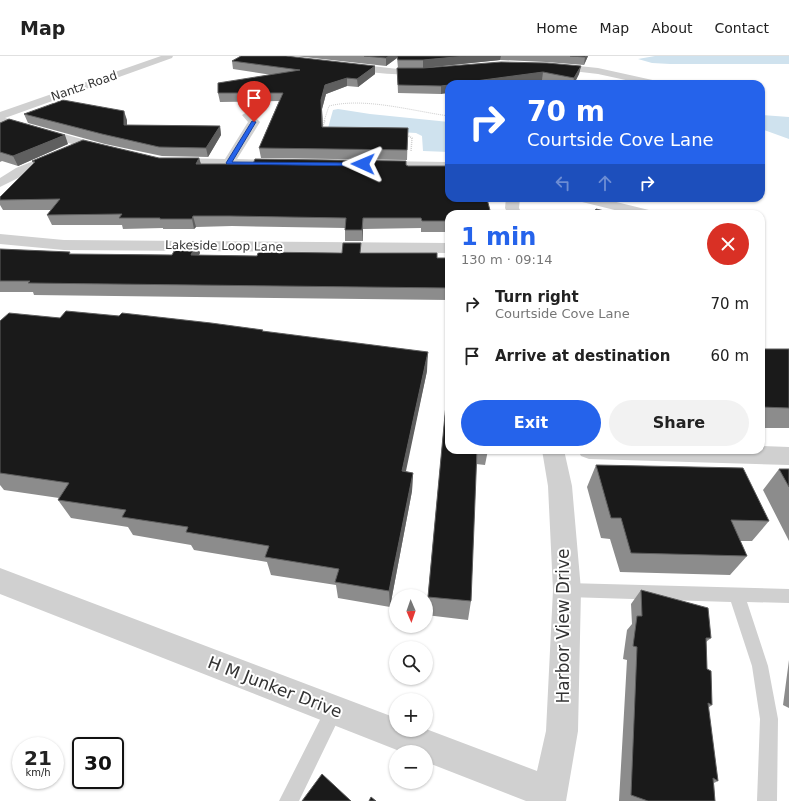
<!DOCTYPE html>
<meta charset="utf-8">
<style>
:root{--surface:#fff;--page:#f2f2f2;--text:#222;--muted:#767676;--line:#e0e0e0;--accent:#2563eb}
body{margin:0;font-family:"DejaVu Sans",sans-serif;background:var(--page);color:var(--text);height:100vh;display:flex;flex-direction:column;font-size:15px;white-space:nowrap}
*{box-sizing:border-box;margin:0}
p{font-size:13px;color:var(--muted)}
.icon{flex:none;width:22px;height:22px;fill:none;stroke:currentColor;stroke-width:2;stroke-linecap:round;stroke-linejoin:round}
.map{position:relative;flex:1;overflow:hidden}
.panel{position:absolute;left:445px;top:154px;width:320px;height:244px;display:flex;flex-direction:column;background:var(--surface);border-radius:12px;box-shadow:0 1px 3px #0004}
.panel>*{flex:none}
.hud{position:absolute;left:445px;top:24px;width:320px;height:122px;border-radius:12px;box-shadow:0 1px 3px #0004;background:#2563eb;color:#fff;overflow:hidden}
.needle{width:26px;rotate:178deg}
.controls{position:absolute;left:389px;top:533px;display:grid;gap:8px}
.controls a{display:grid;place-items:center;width:44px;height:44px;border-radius:50%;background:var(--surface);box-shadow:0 1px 3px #0004;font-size:20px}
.speed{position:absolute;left:12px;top:681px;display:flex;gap:8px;font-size:20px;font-weight:700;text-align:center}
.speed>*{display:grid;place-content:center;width:52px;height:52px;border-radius:50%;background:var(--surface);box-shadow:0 1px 3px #0004;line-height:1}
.speed small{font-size:10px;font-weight:400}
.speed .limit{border:2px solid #111;border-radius:6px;background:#fff;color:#111}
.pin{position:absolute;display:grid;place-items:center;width:34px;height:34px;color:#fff;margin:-41px -17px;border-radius:50% 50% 50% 0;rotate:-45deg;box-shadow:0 0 4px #0007}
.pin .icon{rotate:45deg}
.me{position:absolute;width:44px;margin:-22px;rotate:271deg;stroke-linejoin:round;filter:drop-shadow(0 0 3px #0008)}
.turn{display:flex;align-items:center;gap:14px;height:84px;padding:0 16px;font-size:18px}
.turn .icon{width:52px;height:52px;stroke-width:2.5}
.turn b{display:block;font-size:28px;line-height:34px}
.lanes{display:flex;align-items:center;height:38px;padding:0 16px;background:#0003;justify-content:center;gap:20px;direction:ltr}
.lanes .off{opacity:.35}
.round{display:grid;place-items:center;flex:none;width:42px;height:42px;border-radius:21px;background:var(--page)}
.head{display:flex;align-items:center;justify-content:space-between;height:68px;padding:0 16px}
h1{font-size:24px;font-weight:700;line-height:30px;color:var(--accent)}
.cta{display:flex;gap:8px;margin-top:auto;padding:8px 16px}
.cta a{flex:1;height:46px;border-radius:24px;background:var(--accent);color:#fff;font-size:16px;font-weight:700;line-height:46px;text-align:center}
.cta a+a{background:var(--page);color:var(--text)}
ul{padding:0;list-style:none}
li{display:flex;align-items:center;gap:12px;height:52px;padding:0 16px}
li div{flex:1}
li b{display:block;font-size:15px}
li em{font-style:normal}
header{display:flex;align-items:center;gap:24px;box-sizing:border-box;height:56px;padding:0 20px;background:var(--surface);border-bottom:1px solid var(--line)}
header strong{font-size:19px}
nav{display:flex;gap:22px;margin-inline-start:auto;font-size:14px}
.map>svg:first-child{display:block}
</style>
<header>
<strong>Map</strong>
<nav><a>Home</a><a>Map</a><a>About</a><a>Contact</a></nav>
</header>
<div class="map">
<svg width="789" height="745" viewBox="0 0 789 745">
<rect width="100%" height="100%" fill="#fff"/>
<path fill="#cfe2ee" d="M655,0H789V8H670L652,7L638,3Z
M338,53L370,58L449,66V96L423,95L422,80L416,77L328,72L333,54Z
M761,59L789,61V83L761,73Z"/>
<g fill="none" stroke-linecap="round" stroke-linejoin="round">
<path stroke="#cdcdcd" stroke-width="1" stroke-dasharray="1 1" stroke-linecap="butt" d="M324,65L329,50C365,41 412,55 449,60"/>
<path stroke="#cdcdcd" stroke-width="1.5" stroke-dasharray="1 1" stroke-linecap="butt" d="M322,73L325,64
M405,78L412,82L411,95"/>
<path fill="#d0d0d0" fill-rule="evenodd" d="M567,527L789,533V547L747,546L768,610L778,663L777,745H757L760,663L752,610L731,546L567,541L562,539L559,534L562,529Z
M334,645L340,648L343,654L299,745H279L328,648Z"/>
<path fill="#d0d0d0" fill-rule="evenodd" d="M161,0H173L172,2L5,62L111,91L113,94L111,97H103L0,67V56Z
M345,7L398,13H426L431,16C424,23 354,15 342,12L340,10L342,8Z
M550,7L598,12L657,25L662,28H644L598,18L547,12L545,10L547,8Z
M247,56L251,57L260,66L237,103L283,104L287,105L289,108L287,111L170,110L166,109L164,106L166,103L170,102L225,103L248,66L242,59Z
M59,95L63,96L65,99L63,102L26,118L0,131V122L16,112Z
M376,105L449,106V114L372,112L370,109L372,106Z
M506,142H520L519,152L522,158H508L505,152Z
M576,142H600L653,155L655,158H631L578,145Z
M0,178L64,184L449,187V197L64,194L0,188Z
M761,390L789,391V409L589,403L581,400L578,394H761Z
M542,394H564L572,430L581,534L578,675L566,745H526L426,706V696H402L0,538V512L396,662V674L426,673L537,715L546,675L553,534L548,430Z"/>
</g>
<path fill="#8c8c8c" d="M295,0H588L584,9L546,6L500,4L423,12H398L397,2L386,10Z
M232,5L375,10V18L358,31L347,30L326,38L322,53L323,71L408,72L407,104L261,102L259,92L279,45L220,46L218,37L272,19L233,13Z
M581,10L579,18L574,28H562L542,24L512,28H449L441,38L398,37L397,12Z
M24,58L127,64V69L220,70L221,79L208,101L162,100L105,88L28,67Z
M0,67L68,88L18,110L2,105L0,106Z
M159,102H199L201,108L406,110L459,143H465L464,142H485L449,158V176H421V172L363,173V185H345V172L232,170L196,171L194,173H163V172L123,173L122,169H52L47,159L51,154H3L0,149V141L34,108L32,105Z
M197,186L200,197L198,199L257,200L362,197L437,202H449V244L34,239L33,236H0V193L71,198L172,199Z
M60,262L264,276L427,315L405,415L413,417L412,435L390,551L338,542L336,529L271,519L267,506L194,494L191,489L133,479L128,471L71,462L58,444L59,442L4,434L0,429V265Z
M761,293H789V372H761Z
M449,316V394H488L485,409L476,408L471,545L468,564L426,559Z
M596,409L769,465L752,485H740L747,500L730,519L620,516L610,483L601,482L587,431Z
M779,413H789V485L763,434Z
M641,534L711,582L706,586L707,613L712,649L708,652L718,725L714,727L715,745H619L627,604L623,603L627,574L632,568L631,548Z
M789,604V652L783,649Z"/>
<path fill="#5f5f5f" d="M389,0H397V2L386,10V2Z
M466,0H501L500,4L423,12V4Z
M586,0H588L584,9L585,1Z
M375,10V18L358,31L357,23Z
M581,10L579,18L574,28H573L574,22Z
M543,16L542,24L512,28H453Z
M347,22V30L326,38L322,53L323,80L321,44L325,29Z
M449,29V37L441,38V30Z
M124,55L127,64V78L124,69Z
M220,70L221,79L208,101L206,92Z
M65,79L68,88L18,110L13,100Z
M199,102L202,112L196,108Z
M193,160L196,171L194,173L192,163Z
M363,162V185L362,174Z
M197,186L200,197L194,210L191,199Z
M428,296L427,315L402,434V415Z
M413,417L412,435L390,551L389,535Z"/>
<path fill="#1a1a1a" stroke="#5f5f5f" d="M241,0H286L375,10L357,23L347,22L325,29L321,44L322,71L408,72L407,94L259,92L283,37H218V27L300,14L232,5Z
M364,0H389L386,2Z
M397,0H466L423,4H398Z
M570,0H586L585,1Z
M501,6L547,7L581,10L574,22L543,16L453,28H449V29L441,30L398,29L397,12H423Z
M63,44L124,55V69L220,70L206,92L159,91L102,78L24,58Z
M9,63L65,79L13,100L0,96V67Z
M83,84L159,102H199L196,108H253L255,103L406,105V109L408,110H449V142H459V143H468L467,142H485V143H487L491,158H449V165H422L421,162H363L362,174H345L346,162L230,160H193L192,163H160V162H119L122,158L47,159L60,143L0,144V141L35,106L32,105Z
M596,153L613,157V158H593Z
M179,186H197L191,199L257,200L258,197L261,196L342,197L343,187H361L360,197H437V202H449V232L28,227L30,225H0V193L70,196L69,198L172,199Z
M66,255L119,260L122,257L211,267L263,274L262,275L428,296L402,415L413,417L389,535L335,526L339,513L265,501L269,490L186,476L188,471L122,461L126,454L58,444L69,427L0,417V265L9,257L60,262Z
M761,293H789V352L761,351Z
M449,316V394H477L471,545L428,541Z
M596,409L743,412L769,465L731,464L747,500L631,497L621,462H611Z
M779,413H789V431Z
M641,534L708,552L711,582H706L707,613L711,615L712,649L708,647L718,725L713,722L715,745H648L631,739L637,591L633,590L637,560H642Z
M322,718L351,745H302Z
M371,741L376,745H369Z"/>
<path fill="#2563eb" stroke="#184099" d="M252,65L256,66L232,106L363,107L366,108L363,110L227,108L226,107Z"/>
<g text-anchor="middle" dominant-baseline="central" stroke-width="4" stroke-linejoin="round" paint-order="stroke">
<g font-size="12" fill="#333" stroke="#fff">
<text transform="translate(84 30) rotate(-19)">Nantz Road</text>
<text transform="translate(224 190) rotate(1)">Lakeside Loop Lane</text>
</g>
<g font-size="17" fill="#333" stroke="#fff">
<text transform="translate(563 570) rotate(-90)">Harbor View Drive</text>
<text transform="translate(275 631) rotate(21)">H M Junker Drive</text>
</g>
</g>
</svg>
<div class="controls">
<a><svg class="needle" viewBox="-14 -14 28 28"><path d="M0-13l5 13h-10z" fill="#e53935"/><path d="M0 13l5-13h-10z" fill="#767676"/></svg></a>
<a><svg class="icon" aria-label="search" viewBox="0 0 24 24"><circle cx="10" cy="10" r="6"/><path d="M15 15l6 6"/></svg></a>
<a>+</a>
<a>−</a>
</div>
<div class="speed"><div>21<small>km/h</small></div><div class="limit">30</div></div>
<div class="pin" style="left:254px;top:66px;background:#d93025"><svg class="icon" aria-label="arrive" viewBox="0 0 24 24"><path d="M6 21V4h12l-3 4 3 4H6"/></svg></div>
<svg class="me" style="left:363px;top:108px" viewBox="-20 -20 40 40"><path d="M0-17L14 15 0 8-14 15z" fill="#2563eb" stroke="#fff" stroke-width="4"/></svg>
<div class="hud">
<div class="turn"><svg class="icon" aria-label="right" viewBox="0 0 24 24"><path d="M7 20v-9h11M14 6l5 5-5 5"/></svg><div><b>70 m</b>Courtside Cove Lane</div></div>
<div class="lanes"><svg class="icon off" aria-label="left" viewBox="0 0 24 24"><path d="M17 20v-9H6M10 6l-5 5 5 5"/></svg><svg class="icon off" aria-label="ahead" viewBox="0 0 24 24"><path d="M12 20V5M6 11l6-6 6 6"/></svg><svg class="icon" aria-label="right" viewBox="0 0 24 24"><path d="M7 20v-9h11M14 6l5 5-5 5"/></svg></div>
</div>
<section class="panel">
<div class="head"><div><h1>1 min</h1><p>130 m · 09:14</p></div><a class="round" style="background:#d93025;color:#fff"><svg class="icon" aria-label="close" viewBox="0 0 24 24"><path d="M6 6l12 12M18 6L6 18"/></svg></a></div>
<ul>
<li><svg class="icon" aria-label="right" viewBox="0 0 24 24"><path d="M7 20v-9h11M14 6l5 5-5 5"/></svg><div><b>Turn right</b><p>Courtside Cove Lane</p></div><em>70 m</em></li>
<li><svg class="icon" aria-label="arrive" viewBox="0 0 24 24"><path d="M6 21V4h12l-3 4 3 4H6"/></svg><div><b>Arrive at destination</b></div><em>60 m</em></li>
</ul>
<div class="cta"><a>Exit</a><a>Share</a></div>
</section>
</div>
